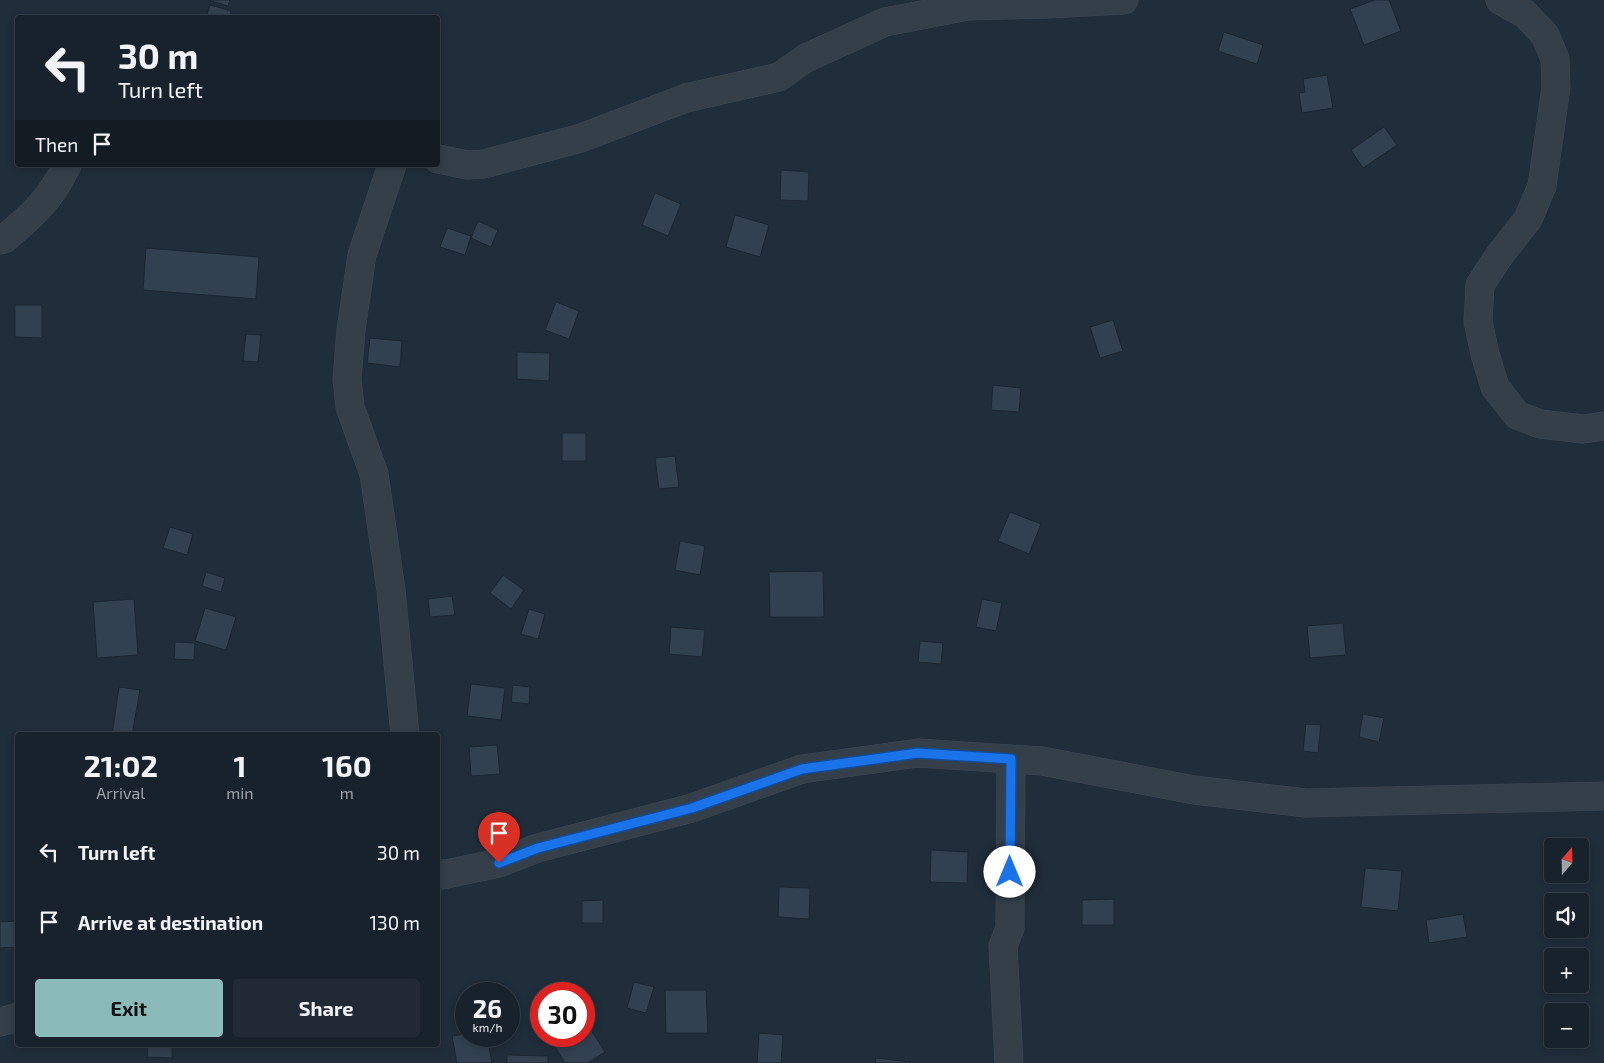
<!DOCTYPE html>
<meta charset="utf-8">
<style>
:root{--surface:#18222c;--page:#212a34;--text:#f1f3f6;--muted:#9fa4a9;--line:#363f48;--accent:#8bbbb9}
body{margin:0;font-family:"Exo 2",sans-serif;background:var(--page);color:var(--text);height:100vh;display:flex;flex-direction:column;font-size:19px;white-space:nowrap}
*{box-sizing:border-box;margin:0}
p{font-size:16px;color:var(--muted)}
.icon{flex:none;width:28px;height:28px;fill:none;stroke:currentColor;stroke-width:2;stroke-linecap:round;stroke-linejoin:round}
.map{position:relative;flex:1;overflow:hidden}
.drawer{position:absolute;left:15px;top:732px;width:425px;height:315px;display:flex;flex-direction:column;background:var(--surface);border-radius:5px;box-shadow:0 2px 8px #0003,0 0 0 1px var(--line)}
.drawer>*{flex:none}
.hud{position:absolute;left:15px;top:15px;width:425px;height:152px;border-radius:5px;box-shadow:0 2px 8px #0003,0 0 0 1px var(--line);background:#18222c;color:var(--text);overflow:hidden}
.needle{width:32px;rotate:20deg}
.buttons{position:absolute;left:1544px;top:838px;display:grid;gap:10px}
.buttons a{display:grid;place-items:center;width:45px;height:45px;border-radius:5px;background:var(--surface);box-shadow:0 2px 8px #0003,0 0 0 1px var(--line);font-size:25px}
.speed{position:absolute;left:455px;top:982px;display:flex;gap:10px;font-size:25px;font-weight:700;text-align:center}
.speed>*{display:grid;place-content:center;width:65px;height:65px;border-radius:50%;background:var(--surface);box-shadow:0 2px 8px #0003,0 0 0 1px var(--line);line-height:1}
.speed small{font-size:12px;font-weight:400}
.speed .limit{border:8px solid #d22;background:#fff;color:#111}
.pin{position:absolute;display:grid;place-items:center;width:42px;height:42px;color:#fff;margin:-51px -21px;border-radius:50% 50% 50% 0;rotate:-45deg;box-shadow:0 0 5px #0007}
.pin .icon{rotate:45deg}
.me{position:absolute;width:55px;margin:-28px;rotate:0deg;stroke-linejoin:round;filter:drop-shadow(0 0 4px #0008)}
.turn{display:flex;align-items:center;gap:18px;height:105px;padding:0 20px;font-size:22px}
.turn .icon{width:65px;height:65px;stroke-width:2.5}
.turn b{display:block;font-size:35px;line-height:42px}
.then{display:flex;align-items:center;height:48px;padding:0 20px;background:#0003;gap:10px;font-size:19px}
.eta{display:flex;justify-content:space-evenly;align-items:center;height:85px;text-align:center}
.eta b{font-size:30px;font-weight:700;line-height:35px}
.primary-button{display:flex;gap:10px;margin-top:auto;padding:10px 20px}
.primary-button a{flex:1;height:58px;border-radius:5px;background:var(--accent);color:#111;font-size:20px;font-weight:700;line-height:58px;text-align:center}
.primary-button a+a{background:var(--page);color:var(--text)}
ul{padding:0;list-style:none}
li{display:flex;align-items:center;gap:15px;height:70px;padding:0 20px}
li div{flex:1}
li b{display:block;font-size:19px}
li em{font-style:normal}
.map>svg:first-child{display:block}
</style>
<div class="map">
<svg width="1604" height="1063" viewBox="0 0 1604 1063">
<rect width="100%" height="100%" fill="#202d3a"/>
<path fill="#324150" stroke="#1b2630" d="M208,0H230L228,6Z
M1375,0H1389L1401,31L1364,45L1350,9Z
M210,5L231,11L229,18H206Z
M1224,32L1263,45L1257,64L1218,51Z
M1327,75L1333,108L1302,113L1299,93L1305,92L1303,79Z
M1384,127L1397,145L1363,168L1351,150Z
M781,170L809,172L808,201L780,200Z
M655,193L681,204L668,236L642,225Z
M735,215L769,225L760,257L726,247Z
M478,221L498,230L491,247L471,238Z
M447,228L471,236L465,255L440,247Z
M146,248L259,257L256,299L143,290Z
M556,302L579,311L569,339L545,330Z
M15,305H42V338L15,337Z
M1113,320L1123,351L1100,358L1090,327Z
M246,334L261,335L258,362L243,361Z
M370,338L402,341L400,367L367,363Z
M517,352L550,353L549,381L517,379Z
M993,385L1021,388L1019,412L991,410Z
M562,433H586V461H562Z
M675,456L679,487L659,489L655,458Z
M1010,512L1041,524L1029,554L998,541Z
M170,527L193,534L187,555L163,548Z
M680,541L705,546L700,575L675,570Z
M823,571L824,617H770L769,572Z
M206,572L225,578L221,592L202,586Z
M503,575L524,590L511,609L490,593Z
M452,596L455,615L430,617L428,599Z
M134,599L138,655L97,658L93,602Z
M982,599L1002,603L996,631L976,627Z
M205,608L236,617L226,650L195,641Z
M529,609L545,614L538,639L521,634Z
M1343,623L1346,655L1310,658L1307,626Z
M671,627L705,630L702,657L669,654Z
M920,641L943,643L941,664L918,662Z
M175,642L195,643L194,660L174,659Z
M471,684L505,688L501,720L467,716Z
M513,685L530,687L529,704L511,702Z
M119,687L140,690L132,735H112Z
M1363,714L1384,718L1379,742L1359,737Z
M1306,724L1321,725L1318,753L1303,751Z
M497,745L500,774L471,776L469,747Z
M931,850L968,852L967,883L930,882Z
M1365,868L1402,871L1398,911L1361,907Z
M779,887L810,888L809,919L778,917Z
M1114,899V925H1082V900Z
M603,900V923H582V901Z
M1463,914L1467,937L1429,943L1426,920Z
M16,921L17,947L0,948V922Z
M634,982L654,987L646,1013L627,1008Z
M665,990H706L708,1033H666Z
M587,1024L605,1052L588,1063H565L554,1045L568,1036H584V1026Z
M759,1033L783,1035L781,1063H757Z
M466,1034V1036H487L492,1063H457L452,1036Z
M148,1045H172V1058L147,1057Z
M507,1055L548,1056V1063H507Z
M876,1058L910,1062V1063H875Z"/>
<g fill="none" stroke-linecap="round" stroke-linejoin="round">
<defs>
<path id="street" d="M1500,0L1525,14L1545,35L1555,59L1556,87L1542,186L1528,219L1499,256L1480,285L1478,321L1485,354L1495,387L1517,415L1540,424L1583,429L1604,426
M438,159L467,165L484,164L581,138L686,98L779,77L806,58L885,22L968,6L1049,4L1124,0
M392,165L362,255L351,330L347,379L350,407L374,474L391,590L405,735
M0,240L4,239C32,216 51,199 67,165
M438,873L442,875L499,863L538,848L692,808L802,769L918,753L1042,761L1194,790L1306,803L1604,796
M0,1022L18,1017
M1009,1063L1003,946L1010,928L1011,759"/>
</defs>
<use href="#street" stroke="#3d4853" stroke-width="29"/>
<use href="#street" stroke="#343f4a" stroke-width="28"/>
</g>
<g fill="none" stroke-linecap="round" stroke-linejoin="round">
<defs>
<path id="route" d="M499,863L538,848L692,808L802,769L918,753L1011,759L1010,872"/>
</defs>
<use href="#route" stroke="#114b97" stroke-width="12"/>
<use href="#route" stroke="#1a73e8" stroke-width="9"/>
</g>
</svg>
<div class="buttons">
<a><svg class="needle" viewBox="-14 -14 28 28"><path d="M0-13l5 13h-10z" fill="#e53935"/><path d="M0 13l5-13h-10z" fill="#9fa4a9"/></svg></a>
<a><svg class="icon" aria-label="sound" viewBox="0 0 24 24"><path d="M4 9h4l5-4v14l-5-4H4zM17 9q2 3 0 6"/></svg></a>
<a>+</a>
<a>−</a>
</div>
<div class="speed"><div>26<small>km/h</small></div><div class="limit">30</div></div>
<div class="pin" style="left:499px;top:863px;background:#d93025"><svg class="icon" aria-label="arrive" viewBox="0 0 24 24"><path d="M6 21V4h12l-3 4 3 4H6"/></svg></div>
<svg class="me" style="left:1010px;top:872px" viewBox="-20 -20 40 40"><circle r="19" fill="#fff"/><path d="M0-13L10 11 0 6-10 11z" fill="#1a73e8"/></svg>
<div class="hud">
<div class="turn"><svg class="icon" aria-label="left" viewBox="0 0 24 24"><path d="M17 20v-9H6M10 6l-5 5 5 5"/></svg><div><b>30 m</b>Turn left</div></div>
<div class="then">Then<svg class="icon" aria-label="arrive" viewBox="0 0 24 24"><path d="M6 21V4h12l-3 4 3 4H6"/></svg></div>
</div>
<section class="drawer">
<div class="eta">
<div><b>21:02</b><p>Arrival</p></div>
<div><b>1</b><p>min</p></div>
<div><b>160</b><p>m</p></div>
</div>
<ul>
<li><svg class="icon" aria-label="left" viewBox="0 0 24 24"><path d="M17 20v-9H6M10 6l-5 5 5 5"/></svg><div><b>Turn left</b></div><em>30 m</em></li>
<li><svg class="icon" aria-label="arrive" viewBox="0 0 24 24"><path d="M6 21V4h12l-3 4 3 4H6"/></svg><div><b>Arrive at destination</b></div><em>130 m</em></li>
</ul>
<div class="primary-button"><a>Exit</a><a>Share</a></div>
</section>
</div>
